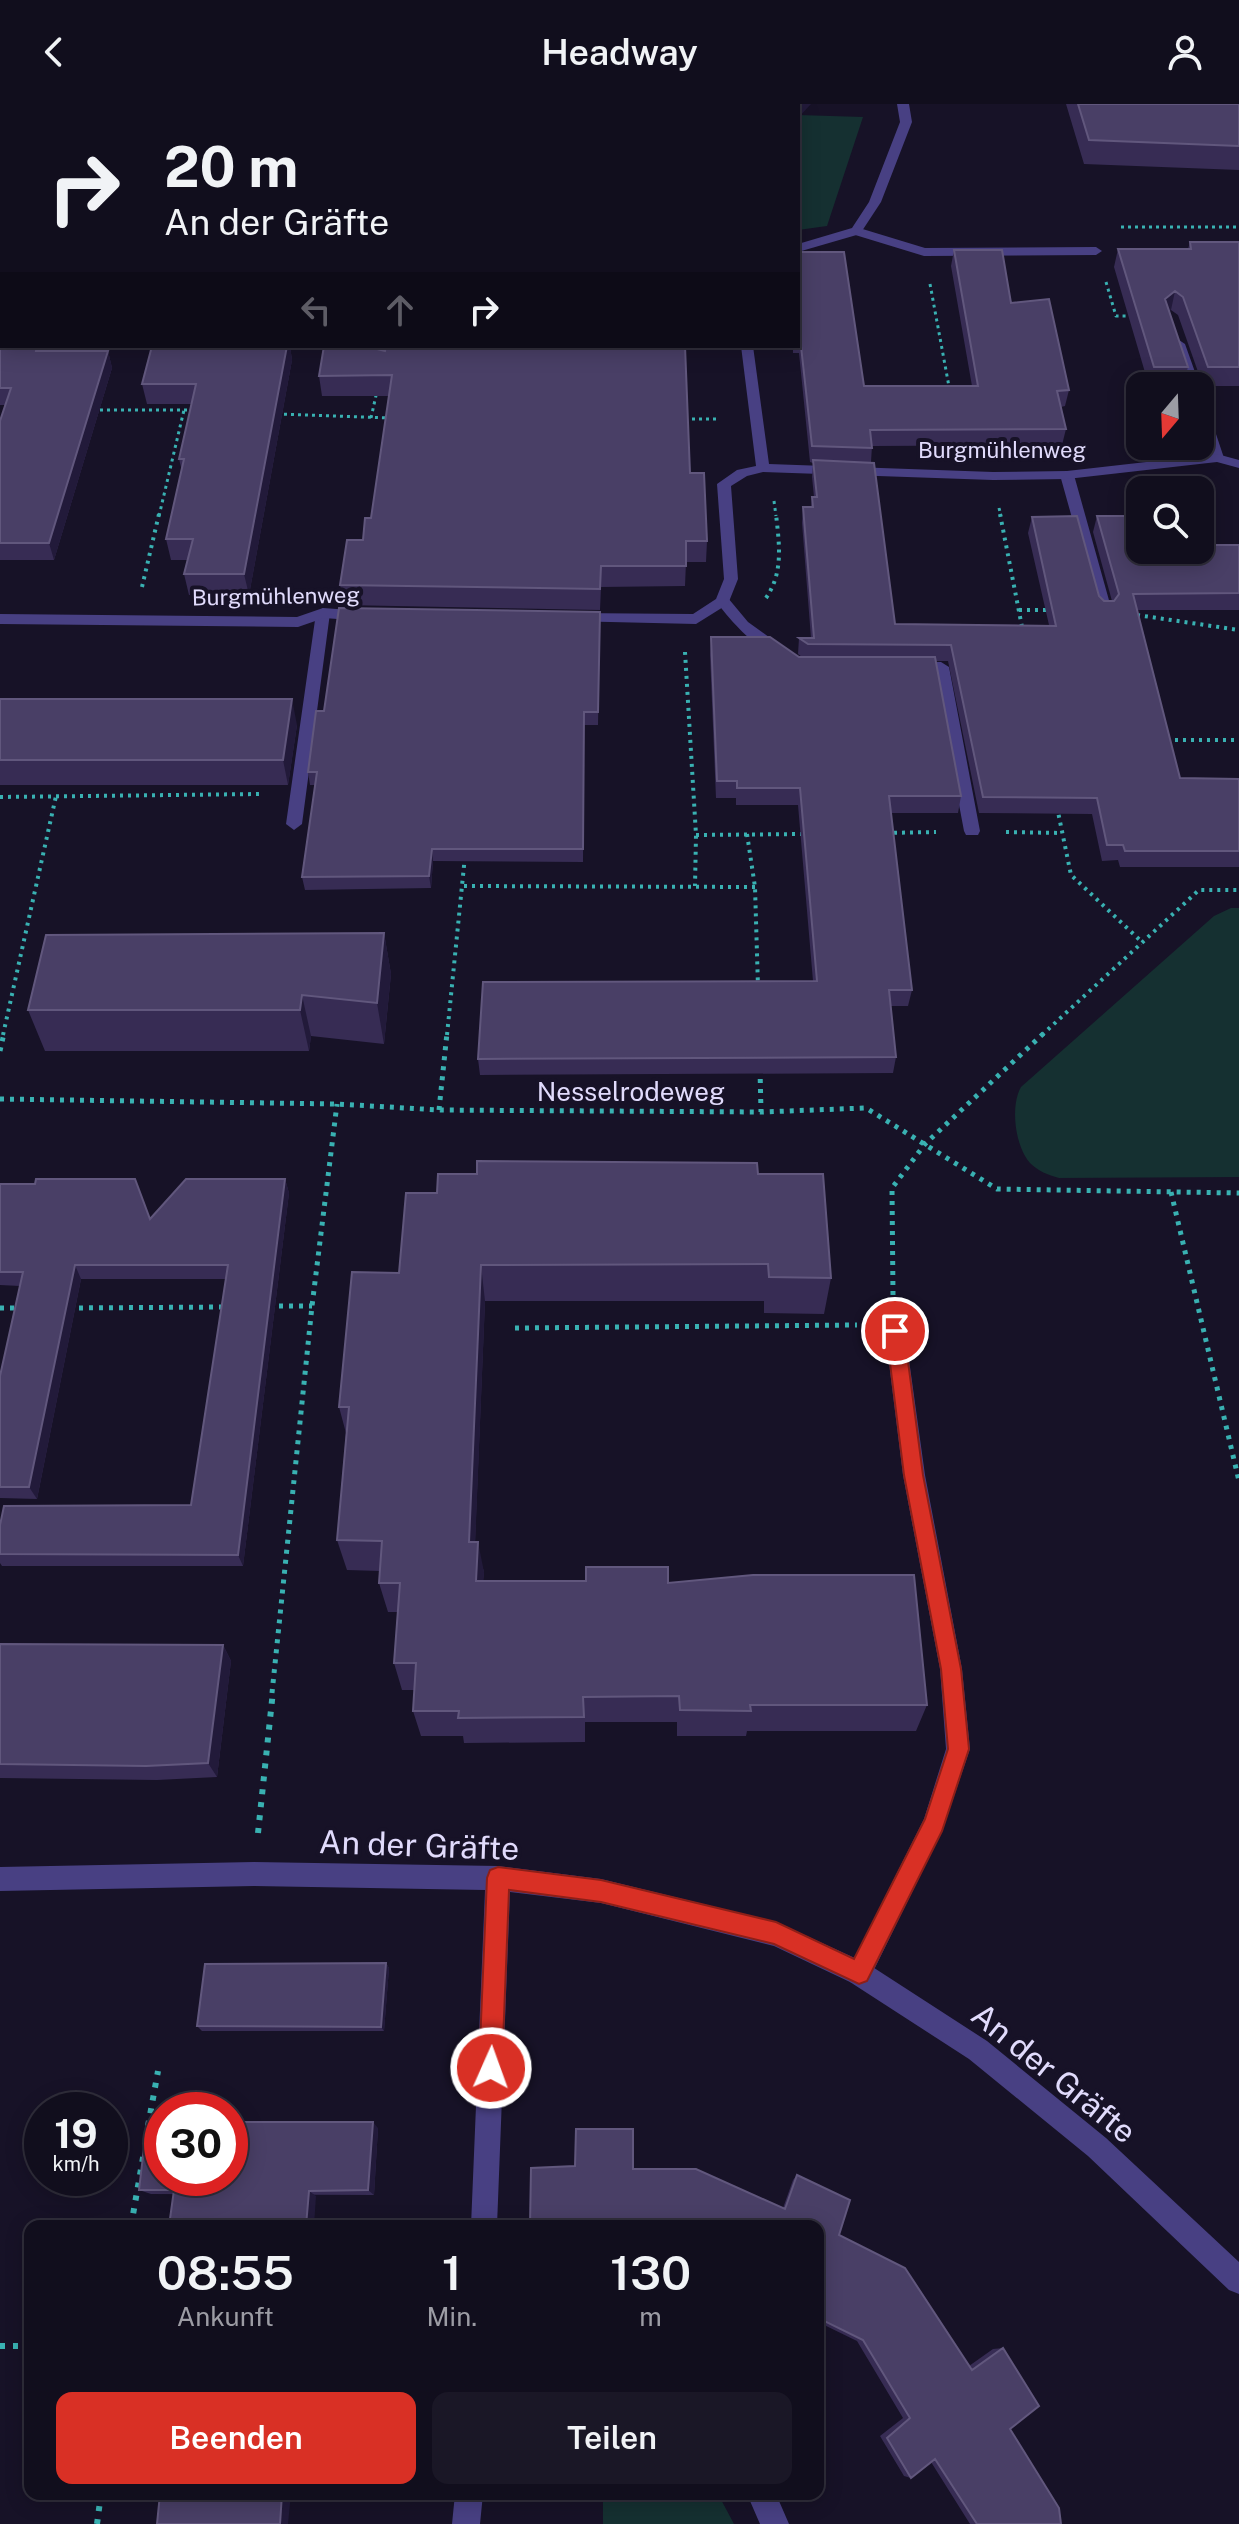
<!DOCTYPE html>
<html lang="de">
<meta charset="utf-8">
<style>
:root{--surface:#110e1d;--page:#1a1726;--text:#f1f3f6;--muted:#9c9ca4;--line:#302e3b;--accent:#d93025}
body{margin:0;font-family:"Public Sans",sans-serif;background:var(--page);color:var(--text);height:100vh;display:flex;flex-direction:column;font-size:30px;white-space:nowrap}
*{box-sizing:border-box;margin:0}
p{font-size:26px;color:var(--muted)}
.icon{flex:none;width:44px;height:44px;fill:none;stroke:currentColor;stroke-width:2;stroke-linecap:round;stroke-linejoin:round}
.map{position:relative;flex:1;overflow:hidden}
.panel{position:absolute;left:24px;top:2116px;width:800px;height:280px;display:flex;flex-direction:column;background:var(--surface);border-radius:16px;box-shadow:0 4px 20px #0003,0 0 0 2px var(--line)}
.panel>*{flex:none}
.hud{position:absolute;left:0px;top:0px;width:800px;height:244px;box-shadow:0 4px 20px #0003,0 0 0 2px var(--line);background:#110e1d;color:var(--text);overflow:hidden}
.needle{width:52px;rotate:199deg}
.tools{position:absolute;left:1126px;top:268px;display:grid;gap:16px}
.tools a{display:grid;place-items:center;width:88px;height:88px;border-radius:16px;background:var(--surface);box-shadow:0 4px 20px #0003,0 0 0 2px var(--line);font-size:40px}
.speed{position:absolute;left:24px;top:1988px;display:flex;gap:16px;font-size:40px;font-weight:700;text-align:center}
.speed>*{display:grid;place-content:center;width:104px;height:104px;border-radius:50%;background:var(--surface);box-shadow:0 4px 20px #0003,0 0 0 2px var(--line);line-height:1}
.speed small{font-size:20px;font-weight:400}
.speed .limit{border:12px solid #d22;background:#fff;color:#111}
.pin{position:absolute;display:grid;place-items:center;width:68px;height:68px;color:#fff;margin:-34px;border:4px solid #fff;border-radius:50%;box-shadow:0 2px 8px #0007}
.me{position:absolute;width:88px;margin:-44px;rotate:2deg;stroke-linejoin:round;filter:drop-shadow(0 0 6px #0008)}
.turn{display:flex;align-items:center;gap:28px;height:168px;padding:0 32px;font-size:36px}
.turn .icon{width:104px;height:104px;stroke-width:2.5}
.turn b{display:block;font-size:56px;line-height:68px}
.lanes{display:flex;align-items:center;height:76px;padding:0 32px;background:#0003;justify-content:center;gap:40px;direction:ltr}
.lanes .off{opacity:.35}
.eta{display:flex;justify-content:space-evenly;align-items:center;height:136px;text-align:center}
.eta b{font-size:48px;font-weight:600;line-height:56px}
.button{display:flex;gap:16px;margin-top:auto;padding:16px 32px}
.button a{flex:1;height:92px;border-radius:16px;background:var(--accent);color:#fff;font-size:32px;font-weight:600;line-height:92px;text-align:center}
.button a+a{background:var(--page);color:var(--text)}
header{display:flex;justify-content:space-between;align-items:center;height:104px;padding:0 32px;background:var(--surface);font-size:36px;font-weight:600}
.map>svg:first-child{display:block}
</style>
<header><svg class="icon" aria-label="back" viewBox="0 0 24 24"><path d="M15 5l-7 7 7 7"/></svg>Headway<svg class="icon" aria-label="person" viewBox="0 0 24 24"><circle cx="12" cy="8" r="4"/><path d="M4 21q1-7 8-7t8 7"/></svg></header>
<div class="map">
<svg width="1239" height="2420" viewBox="0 0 1239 2420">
<rect width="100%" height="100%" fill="#171227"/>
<path fill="#153031" d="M798,11L863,13L827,122L798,126Z
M1231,804H1239V1073L1059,1074C1048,1071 1038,1067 1030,1059C1015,1042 1010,1002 1021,983L1214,812Z
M603,2390H718L734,2420H603Z"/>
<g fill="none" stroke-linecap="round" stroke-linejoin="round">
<path stroke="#39b1b2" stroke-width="3" stroke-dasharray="3 4" stroke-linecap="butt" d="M1121,123H1239
M1106,178L1116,212H1135
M930,180L950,288
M93,306H195
M277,310L391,314
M371,314L377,287
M685,315H719
M774,397L776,412
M999,404L1001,412
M159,412L184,306"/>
<path stroke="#39b1b2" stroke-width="4" stroke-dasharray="3 5" stroke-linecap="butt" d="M1000,410L1023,528
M142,483L159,410
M766,494C784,468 779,439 776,410
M1019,506H1051
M1137,511L1239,526
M685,548L696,731L695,782
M1167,636H1239
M0,693L259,690
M1057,703L1071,771L1143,839
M1006,728L1061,729
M886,729L936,728
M747,730L755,783L758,883
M696,731L804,730
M464,782L755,783
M3,931L56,692
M447,931L465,752
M1042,931L1199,786H1239"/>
<path stroke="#39b1b2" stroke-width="5" stroke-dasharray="4 6" stroke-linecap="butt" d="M0,947L4,929
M760,965L761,1008
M0,995L337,1000L439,1006L761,1008L866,1004L997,1085L1239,1089
M439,1006L447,929
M1171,1088L1239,1377
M893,1191L892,1084L925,1040L1044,929
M269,1202H312
M0,1204H19
M69,1204L227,1203
M515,1224L857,1221
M272,1589L312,1202L337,1000"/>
<path stroke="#39b1b2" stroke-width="6" stroke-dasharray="5 8" stroke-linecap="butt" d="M258,1729L273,1587
M148,2022L158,1967
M131,2122L144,2048
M0,2242H30
M97,2420L101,2390"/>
<path fill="#484083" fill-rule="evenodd" d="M856,123L925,144L1096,143L1102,147L1096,151L924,152L852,130L850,127Z
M1179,236L1185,240L1200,282H1186L1173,240Z
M1200,299L1207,303L1224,354L1222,357L1210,354L1200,323Z
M1067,367L1074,371L1112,507L1110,510H1100L1098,507L1060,371Z
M723,492L728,494L748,518L784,544V550C763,555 727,513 716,497Z
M323,504L330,509L302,720L294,726L286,720L316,509Z
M909,558H941L949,563L980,727L978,731H966L964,727L934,568L904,567L901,563Z
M895,1218L902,1221L905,1227L925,1371L962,1565L970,1645L942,1727L868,1878L859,1881L850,1878L847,1869L924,1715L946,1645L940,1565L903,1371L885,1227L888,1221Z"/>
<path fill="#484083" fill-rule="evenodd" d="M897,0H909L912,18L881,98L860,130L798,148V140L852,124L869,98L900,18Z
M741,242H753L769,360L993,368L1067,367L1217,350L1239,356V364L1217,358L1067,375L993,376L763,368L747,372L731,382L738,475L728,500L696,520L567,517V511L572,509L693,510L716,495L724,475L717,380L737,366L756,362Z
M323,504L364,507L371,512L364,517L324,514L298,523L0,520V510L297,513Z
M254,1758L498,1762L601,1775L776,1818L868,1860L987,1937L1106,2034L1239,2158V2190L1229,2186L1088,2052L969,1955L850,1878L774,1842L601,1799L510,1788L497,2122H471L485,1786L254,1782L0,1787V1763Z
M455,2390H483L480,2420H452Z
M747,2390H776L789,2420H760Z"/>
</g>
<path fill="#372c54" d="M1066,0H1239V66L1084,60Z
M0,91L46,247H108L112,264L54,456H0V317L6,301H0Z
M1190,138H1239V282H1203L1178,211L1171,206L1169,207L1188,263L1183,282H1149L1114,163L1118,145H1188Z
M954,146L1011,199L1069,286L1065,302L1061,303L1066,325L1062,341L872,342L871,358L895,520L1049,521L1028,429L1032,413L1104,497H1112L1093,428L1097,412L1140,446L1239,441V506H1137L1180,674L1239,675V763H1120L1118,756L1102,757L1092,710L979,709L948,557H935L961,692L958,709H891L912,886L908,902H890L896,953L893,969L480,971L478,955L813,877L798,701H736V694H716L710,551L711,533L799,553H802L798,550L799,534H811L802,419L803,403H811L812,393H814L812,373L813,359L810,358L799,249H793V242H798V148L864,282H972L951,162Z
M152,242H290L292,256L249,491H189L184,470L188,456H171L166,435L182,367L179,355L191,300H147L142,280Z
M374,244L690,369L707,437L706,458H686L685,482L601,483L600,506L344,501L340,481L363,436L371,414L389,292H322L319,272Z
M600,508L598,621H584L583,758L433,757L431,784L305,786L302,773L315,681H310L308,668L324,607Z
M0,595L297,621L288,681H0Z
M384,829L391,870L384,940L311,932L309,947H45L28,906Z
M758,1070L831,1174L824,1210L764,1209V1197H485L475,1438L484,1468L483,1477L668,1479L927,1601L916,1627H747L746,1632H677V1618H585V1638L464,1639L463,1632H421L413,1607L415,1586H402L394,1559L398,1508H388L379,1479L380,1467L347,1466L337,1436L346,1329L339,1303L437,1089Z
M285,1075L289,1089L243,1462H2L0,1459V1421L191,1401L226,1175H81L37,1395L0,1394V1272L20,1182L0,1181V1080L150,1115Z
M0,1540L223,1541L231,1557L217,1673L157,1676L0,1674Z
M386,1859L389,1864L384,1927H202L197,1922Z
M378,2024L374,2091L151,2090L139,2086Z
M633,2065L783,2104L793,2076L797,2071L839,2131L969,2262L993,2245L1003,2244L1010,2325L1061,2420H970L931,2358L911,2374L904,2372L880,2332L903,2314L857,2237L818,2218V2122Z"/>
<path fill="#221a3a" d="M787,0H811L798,14V2H787Z
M1175,187L1171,206L1160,213L1165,195Z
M37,242H48L41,264L36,247Z
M287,242H290L292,256L249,491L244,470Z
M108,247L112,264L54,456L49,439Z
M292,595L297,621L288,681L283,656Z
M432,745L433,757L431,784L429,772Z
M384,829L391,870L384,940L377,899Z
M302,891L311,932L309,947L300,906Z
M285,1075L289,1089L243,1462L238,1451Z
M75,1161L81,1175L37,1395L29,1383Z
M481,1161L485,1197L474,1468L469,1438Z
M478,1438L484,1468L481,1506L476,1477Z
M223,1541L231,1557L217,1673L208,1659Z
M386,1859L389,1864L384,1927L381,1923Z
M373,2018L378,2024L374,2091L368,2086Z
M309,2087L316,2092L314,2122H306Z
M282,2390H291L288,2420H280Z"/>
<path fill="#493f66" stroke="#61577d" stroke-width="2" d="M116,0H307L310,2H111Z
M733,0H787V2H733Z
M1078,0H1239V42L1089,36Z
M0,91H2V242H37L36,247H108L49,439H0V317L11,284H0Z
M1190,138H1239V263H1208L1183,193L1175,187L1165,195L1188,263H1154L1118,145H1191Z
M954,146H1002L1011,199L1049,195L1069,286L1057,287L1066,325L870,326L872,344L812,342L800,233H798V148H844L864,282H978Z
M152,242H287L244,470H184L193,435H166L184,355H179L196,280H142Z
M324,242H369V243L385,247L386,242H685L690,369H704L707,437H686V462H601L600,485L340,481L347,436H363L365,414H371L392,271L319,272Z
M813,356L874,359L895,520L1056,522L1032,413L1077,412L1099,492L1104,497H1114L1119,490L1097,412H1140V446H1200V441H1239V489L1133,490L1180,674L1239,675V747H1125L1123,741H1107L1097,694L983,693L951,541L808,540L799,534H814L803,403H813L812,393H817Z
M339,504L600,508L598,608H584L583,745H432L429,772L302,773L317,668H308L316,607H324Z
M711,533H770L799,553H935L961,692H889L912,886H889L896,953L478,955L483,878L817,877L800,684H737V677H717Z
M0,595H292L283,656H0Z
M384,829L377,899L302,891L300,906H28L46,831Z
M477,1057L757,1059L758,1070H823L831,1174L769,1173L768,1160L481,1161L469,1438H478L476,1477H586V1463H668V1479L753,1471H914L927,1601H750L751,1607L680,1606L679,1592L583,1593L584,1613L458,1614L459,1607H413L416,1559H394L400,1479H379L382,1437L337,1436L349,1303H339L352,1168L399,1169L406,1089H437L438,1070H477Z
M36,1075H135L150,1115L186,1075H285L238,1451L0,1450V1421L4,1402L191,1401L228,1161H75L29,1383H0V1272L23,1168H0V1080H35Z
M0,1540L223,1541L208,1659L146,1662L0,1660Z
M386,1859L381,1923L197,1922L205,1860Z
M147,2018H162V2074H230V2018H373L368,2086L309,2087L306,2122H169L174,2086H139Z
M576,2025H633V2065H696L785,2105L797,2071L850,2096L839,2131L905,2164L972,2266L1003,2244L1039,2302L1010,2325L1059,2404L1061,2420H977L935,2355L911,2374L887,2334L910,2314L863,2236L818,2214V2122H530L531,2064L575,2062Z
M160,2390H282L280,2420H157Z"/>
<path fill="#d93025" stroke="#8d1f18" stroke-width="2" d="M895,1219L902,1221L904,1227L923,1371L961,1565L969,1645L942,1727L867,1877L859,1880L774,1840L601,1798L509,1786L502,1964L499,1972L491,1975L482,1972L479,1964L487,1774L490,1766L498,1763L601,1776L776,1818L854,1855L925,1715L948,1645L941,1565L904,1371L886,1227L889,1221Z"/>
<g text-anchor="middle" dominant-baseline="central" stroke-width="8" stroke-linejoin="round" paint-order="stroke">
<g font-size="22" fill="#e1dbfc" stroke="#171227">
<text x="1002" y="346">Burgmühlenweg</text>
<text transform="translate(276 492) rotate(-1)">Burgmühlenweg</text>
</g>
<g font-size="26" fill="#e1dbfc" stroke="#171227">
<text x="631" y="987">Nesselrodeweg</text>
</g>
<g font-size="32" fill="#e1dbfc" stroke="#171227">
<text transform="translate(419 1741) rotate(2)">An der Gräfte</text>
<text transform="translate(1054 1969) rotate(39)">An der Gräfte</text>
</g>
</g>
</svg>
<div class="tools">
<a><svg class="needle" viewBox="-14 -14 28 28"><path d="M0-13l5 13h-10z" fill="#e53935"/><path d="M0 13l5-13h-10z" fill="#9c9ca4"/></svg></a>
<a><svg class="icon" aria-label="search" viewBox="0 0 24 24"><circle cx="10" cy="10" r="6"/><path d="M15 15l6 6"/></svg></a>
</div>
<div class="speed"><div>19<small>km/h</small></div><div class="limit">30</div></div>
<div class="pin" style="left:895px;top:1227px;background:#d93025"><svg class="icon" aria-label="arrive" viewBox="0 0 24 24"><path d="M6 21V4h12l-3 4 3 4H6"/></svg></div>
<svg class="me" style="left:491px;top:1964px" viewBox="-20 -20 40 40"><circle r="17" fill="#d93025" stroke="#fff" stroke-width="3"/><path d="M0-11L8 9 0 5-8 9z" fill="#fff"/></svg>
<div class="hud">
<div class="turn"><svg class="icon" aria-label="right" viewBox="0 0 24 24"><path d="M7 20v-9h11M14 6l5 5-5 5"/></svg><div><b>20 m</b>An der Gräfte</div></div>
<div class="lanes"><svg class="icon off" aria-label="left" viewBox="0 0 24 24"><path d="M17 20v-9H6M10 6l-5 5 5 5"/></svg><svg class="icon off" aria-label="ahead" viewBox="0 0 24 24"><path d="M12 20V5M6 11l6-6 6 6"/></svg><svg class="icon" aria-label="right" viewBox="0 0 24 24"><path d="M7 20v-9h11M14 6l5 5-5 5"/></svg></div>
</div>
<section class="panel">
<div class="eta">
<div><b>08:55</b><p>Ankunft</p></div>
<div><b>1</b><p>Min.</p></div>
<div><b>130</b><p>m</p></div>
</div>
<div class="button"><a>Beenden</a><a>Teilen</a></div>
</section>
</div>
